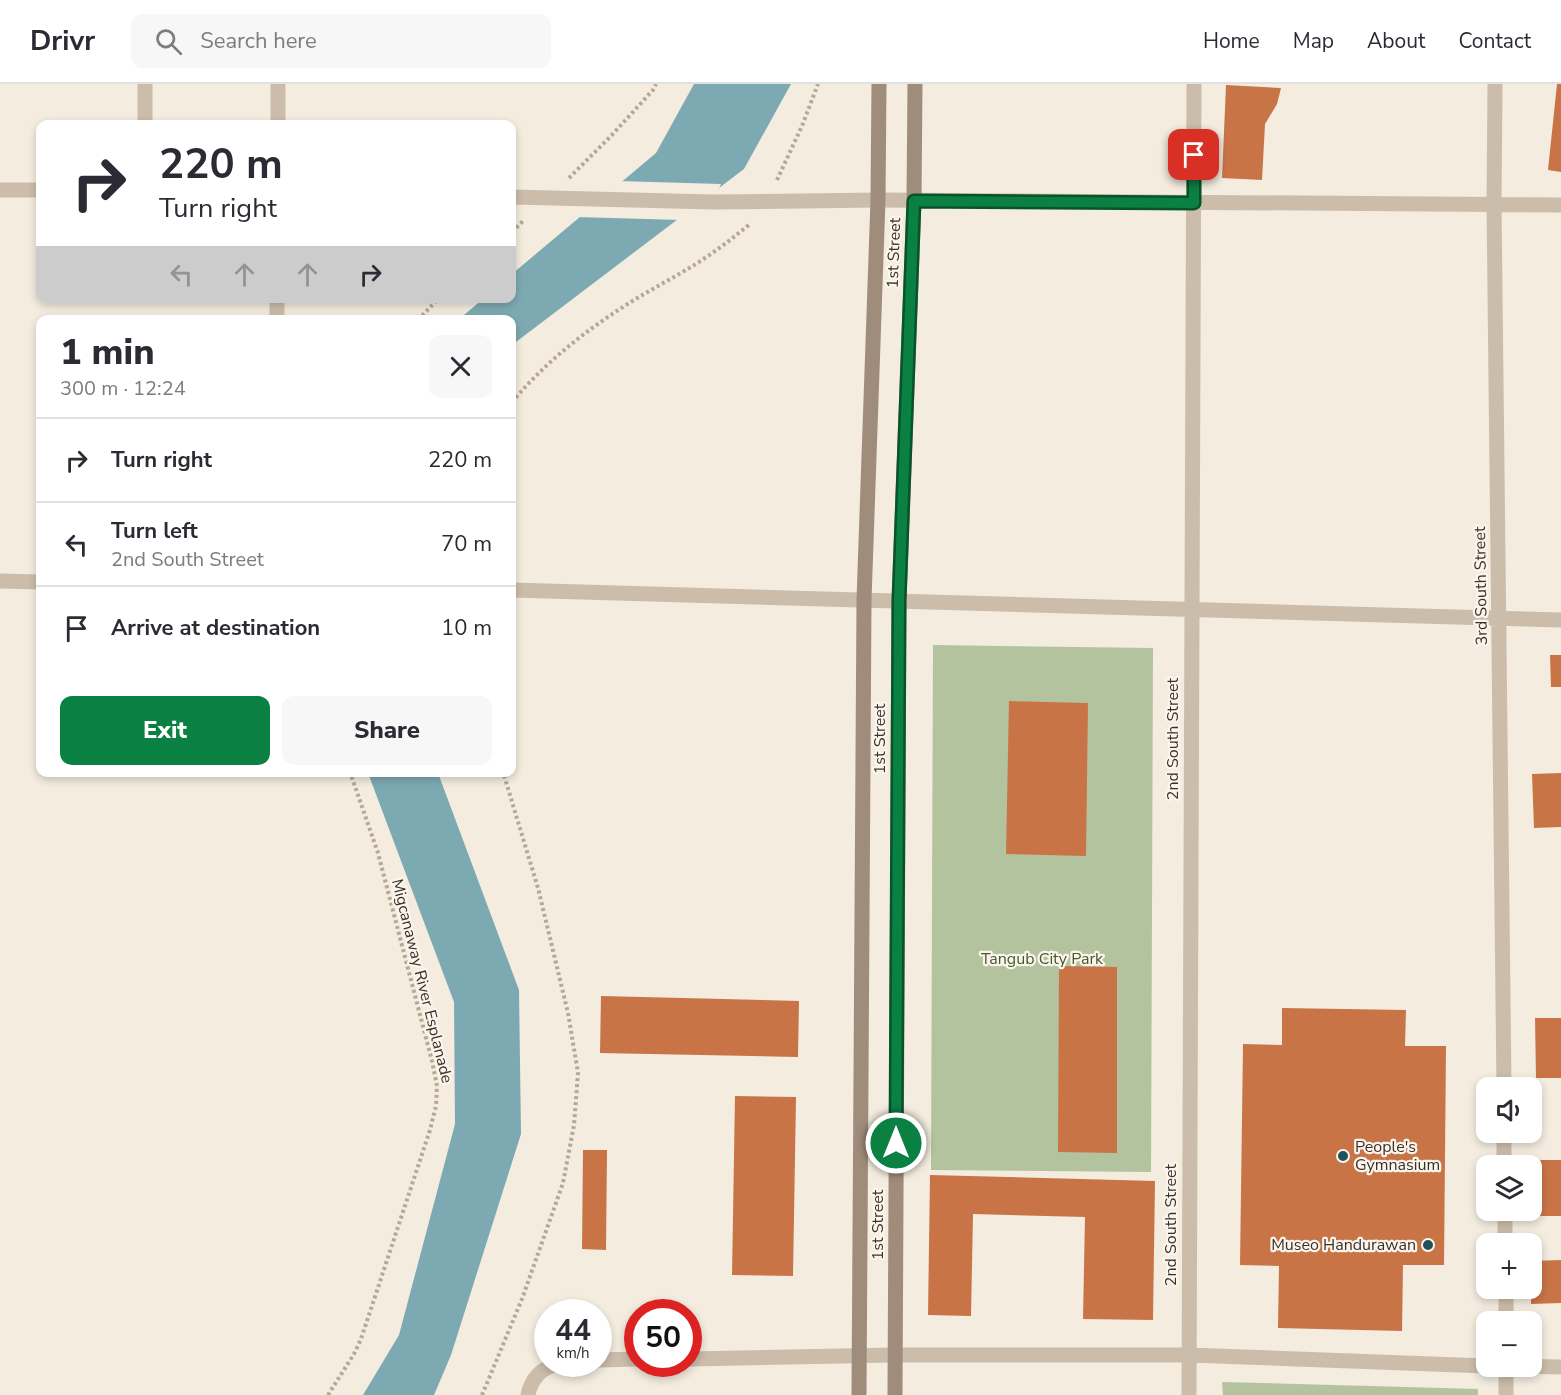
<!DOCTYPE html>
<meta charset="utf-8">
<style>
:root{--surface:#fff;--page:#f7f7f7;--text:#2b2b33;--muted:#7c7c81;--line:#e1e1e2;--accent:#0b8043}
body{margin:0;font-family:"Nunito Sans",sans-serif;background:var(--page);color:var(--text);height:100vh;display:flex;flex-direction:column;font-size:22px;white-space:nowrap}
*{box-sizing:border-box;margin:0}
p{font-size:20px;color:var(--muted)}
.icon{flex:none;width:33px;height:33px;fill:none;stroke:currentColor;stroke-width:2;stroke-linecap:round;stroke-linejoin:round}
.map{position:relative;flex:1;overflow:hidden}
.panel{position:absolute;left:36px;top:231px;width:480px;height:462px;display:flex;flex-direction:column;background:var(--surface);border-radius:12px;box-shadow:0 3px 9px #0003}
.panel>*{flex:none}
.top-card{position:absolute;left:36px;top:36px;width:480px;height:183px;border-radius:12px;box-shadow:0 3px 9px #0003;background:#fff;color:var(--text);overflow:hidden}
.buttons{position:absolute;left:1476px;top:993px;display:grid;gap:12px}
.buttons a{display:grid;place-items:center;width:66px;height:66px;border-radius:12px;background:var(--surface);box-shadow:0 3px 9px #0003;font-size:30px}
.speed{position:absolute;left:534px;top:1215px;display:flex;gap:12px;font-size:30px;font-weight:700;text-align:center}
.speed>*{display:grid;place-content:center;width:78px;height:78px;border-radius:50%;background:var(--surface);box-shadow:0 3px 9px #0003;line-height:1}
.speed small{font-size:15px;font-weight:400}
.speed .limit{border:9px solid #d22;background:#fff;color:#111}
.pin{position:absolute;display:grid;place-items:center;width:51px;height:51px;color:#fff;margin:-26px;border-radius:12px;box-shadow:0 3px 9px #0006}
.me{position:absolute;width:66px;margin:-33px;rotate:0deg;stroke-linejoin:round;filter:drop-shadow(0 0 4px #0008)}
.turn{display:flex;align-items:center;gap:21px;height:126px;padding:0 24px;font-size:27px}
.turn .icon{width:78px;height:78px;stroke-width:2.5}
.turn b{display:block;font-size:42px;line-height:51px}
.lanes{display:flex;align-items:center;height:57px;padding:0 24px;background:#0003;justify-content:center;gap:30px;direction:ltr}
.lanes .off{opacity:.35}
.round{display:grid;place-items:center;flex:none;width:63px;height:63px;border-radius:12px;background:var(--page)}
.overview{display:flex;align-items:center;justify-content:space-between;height:102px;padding:0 24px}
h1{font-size:36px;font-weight:800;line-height:45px}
.primary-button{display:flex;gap:12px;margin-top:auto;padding:12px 24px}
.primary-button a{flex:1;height:69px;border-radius:12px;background:var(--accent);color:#fff;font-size:24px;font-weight:800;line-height:69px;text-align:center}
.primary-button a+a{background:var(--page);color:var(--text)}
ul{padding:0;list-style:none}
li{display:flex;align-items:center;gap:18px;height:84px;padding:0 24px;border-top:2px solid var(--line)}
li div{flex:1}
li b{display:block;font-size:22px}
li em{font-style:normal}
header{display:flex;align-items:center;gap:36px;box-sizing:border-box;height:84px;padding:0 30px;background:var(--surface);border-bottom:2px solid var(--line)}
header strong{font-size:28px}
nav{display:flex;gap:33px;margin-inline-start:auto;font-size:21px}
.search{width:420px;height:54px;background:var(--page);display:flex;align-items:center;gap:15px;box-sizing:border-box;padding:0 21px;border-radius:12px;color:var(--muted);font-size:22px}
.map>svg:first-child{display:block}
</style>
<header>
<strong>Drivr</strong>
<div class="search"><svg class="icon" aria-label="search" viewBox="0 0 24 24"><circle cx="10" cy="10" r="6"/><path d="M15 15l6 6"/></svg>Search here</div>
<nav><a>Home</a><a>Map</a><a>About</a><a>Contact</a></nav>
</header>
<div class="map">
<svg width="1561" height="1311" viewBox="0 0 1561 1311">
<rect width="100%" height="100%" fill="#f3ecdf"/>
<path fill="#b3c39e" d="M933,561L1153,564L1151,1088L931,1086Z
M1222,1298L1478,1305V1311H1223Z"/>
<path fill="#7daab2" d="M694,0H791L744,85L512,261V236H458L483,215L512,214V190L656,69Z
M368,689H438L519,906L521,1050L451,1271L434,1311H363L399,1251L455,1040L454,918Z"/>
<path fill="#f3ecdf" d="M618,97L721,100L717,109L681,136L576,133Z"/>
<path fill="#c97447" d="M1557,0H1561V88L1548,86Z
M1226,1L1281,4L1277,20L1265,40L1262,96L1222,94Z
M1550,571H1561V603H1551Z
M1009,617L1088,619L1086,772L1006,770Z
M1561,689V743L1534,744L1532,690Z
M1059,882L1117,883V1069L1058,1068Z
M601,912L799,917L798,973L600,969Z
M1282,924L1406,926L1405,962H1446L1444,1181H1403L1402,1247L1278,1244L1279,1182L1240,1181L1243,960L1282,961Z
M1535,934H1561V994H1536Z
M735,1012L796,1013L793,1192L732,1191Z
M583,1066H607L606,1166L582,1165Z
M1527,1076H1561V1132H1528V1126H1532V1082H1527Z
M930,1091L1155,1097L1153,1236L1083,1235L1085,1133L973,1130L971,1232L928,1231Z
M1561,1176V1219L1531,1220L1532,1177Z"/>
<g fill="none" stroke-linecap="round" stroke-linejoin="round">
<path stroke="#b8a794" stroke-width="4" stroke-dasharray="3 3" stroke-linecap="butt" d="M569,94L611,52L653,6L656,0
M777,96L802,42L818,0
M512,148L524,136
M418,236L439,214
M512,318C543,281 582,249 623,223C649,206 676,193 702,176C719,165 734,153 750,140
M328,1311L354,1270L361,1255L430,1046L436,1022L437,1002L432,977L378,769L350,688
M482,1311L522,1215L563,1099L574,1041L578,989L568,929L538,804L503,688"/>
<path stroke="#ccbdaa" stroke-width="15" d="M145,0V40
M278,0V40
M1495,0L1494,120L1504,1004
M0,106H40
M512,113L713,118L878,116L1561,121
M277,236V214
M0,497L40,498
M512,506L1561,536
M1504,1048V1082
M1505,1126V1160
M1506,1204V1238
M688,1275L895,1271H1189L1486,1282
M598,1276L638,1275
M1503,1282L1561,1283
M1506,1282V1311
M528,1311C531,1295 542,1283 558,1280
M1189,1311L1194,0"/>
<path stroke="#a08c7b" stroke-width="15" d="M859,1311L864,516L878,116L879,0
M895,1311L899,517L914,117L915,0"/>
</g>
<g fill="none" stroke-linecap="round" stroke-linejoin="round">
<defs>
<path id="route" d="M896,1059L899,517L914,117L1194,119V71"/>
</defs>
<use href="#route" stroke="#07532c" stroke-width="15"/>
<use href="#route" stroke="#0b8043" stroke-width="10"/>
</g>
<g fill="#1e525d" stroke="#fbf5ec" stroke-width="2">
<circle cx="1343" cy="1072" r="6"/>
<circle cx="1428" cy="1161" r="6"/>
</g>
<g text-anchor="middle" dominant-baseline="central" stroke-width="4.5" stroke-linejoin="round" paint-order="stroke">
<g font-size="16" fill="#3a302a" stroke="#fbf5ec">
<text transform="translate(894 169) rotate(-88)">1st Street</text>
<text transform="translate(1481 502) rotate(-91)">3rd South Street</text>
<text transform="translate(880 655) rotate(-90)">1st Street</text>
<text transform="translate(1173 655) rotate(-90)">2nd South Street</text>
<text transform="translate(422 897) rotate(76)">Migcanaway River Esplanade</text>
<text transform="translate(878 1141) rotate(-90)">1st Street</text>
<text transform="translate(1171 1141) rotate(-90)">2nd South Street</text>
</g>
<g font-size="16" fill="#44592d" stroke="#fbf5ec">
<text x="1042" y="875">Tangub City Park</text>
</g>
<g font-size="16" fill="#3a302a" stroke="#fbf5ec" text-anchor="start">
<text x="1355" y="1063">People's<tspan x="1355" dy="18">Gymnasium</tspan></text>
<text x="1416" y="1161" text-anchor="end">Museo Handurawan</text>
</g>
</g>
</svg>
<div class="buttons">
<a><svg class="icon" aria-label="sound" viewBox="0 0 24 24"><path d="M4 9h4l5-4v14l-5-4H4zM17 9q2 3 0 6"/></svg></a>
<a><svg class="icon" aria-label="layers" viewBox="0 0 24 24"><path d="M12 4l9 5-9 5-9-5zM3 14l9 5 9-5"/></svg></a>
<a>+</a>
<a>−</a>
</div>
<div class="speed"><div>44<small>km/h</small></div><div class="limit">50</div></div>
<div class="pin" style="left:1194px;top:71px;background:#d93025"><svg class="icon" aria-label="arrive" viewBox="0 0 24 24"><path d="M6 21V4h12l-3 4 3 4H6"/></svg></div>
<svg class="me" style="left:896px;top:1059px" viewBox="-20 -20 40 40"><circle r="17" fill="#0b8043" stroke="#fff" stroke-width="3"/><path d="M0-11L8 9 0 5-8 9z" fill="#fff"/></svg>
<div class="top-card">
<div class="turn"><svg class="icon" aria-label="right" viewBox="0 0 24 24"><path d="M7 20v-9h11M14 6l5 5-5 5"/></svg><div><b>220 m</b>Turn right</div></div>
<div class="lanes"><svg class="icon off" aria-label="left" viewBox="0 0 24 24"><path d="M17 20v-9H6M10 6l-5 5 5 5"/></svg><svg class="icon off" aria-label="ahead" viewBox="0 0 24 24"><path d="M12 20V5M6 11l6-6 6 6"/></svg><svg class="icon off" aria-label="ahead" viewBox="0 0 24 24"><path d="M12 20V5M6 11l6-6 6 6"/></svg><svg class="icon" aria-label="right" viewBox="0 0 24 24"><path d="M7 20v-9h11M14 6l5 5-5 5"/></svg></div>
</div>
<section class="panel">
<div class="overview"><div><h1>1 min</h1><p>300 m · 12:24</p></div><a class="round"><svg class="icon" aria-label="close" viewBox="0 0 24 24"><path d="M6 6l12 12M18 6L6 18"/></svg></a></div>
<ul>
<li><svg class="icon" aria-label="right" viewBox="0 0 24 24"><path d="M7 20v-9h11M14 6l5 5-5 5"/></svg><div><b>Turn right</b></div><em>220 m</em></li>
<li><svg class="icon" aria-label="left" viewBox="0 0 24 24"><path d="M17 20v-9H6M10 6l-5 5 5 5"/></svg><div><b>Turn left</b><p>2nd South Street</p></div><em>70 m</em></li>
<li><svg class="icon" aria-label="arrive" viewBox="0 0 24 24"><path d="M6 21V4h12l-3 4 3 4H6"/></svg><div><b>Arrive at destination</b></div><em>10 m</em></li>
</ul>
<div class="primary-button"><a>Exit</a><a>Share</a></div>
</section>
</div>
